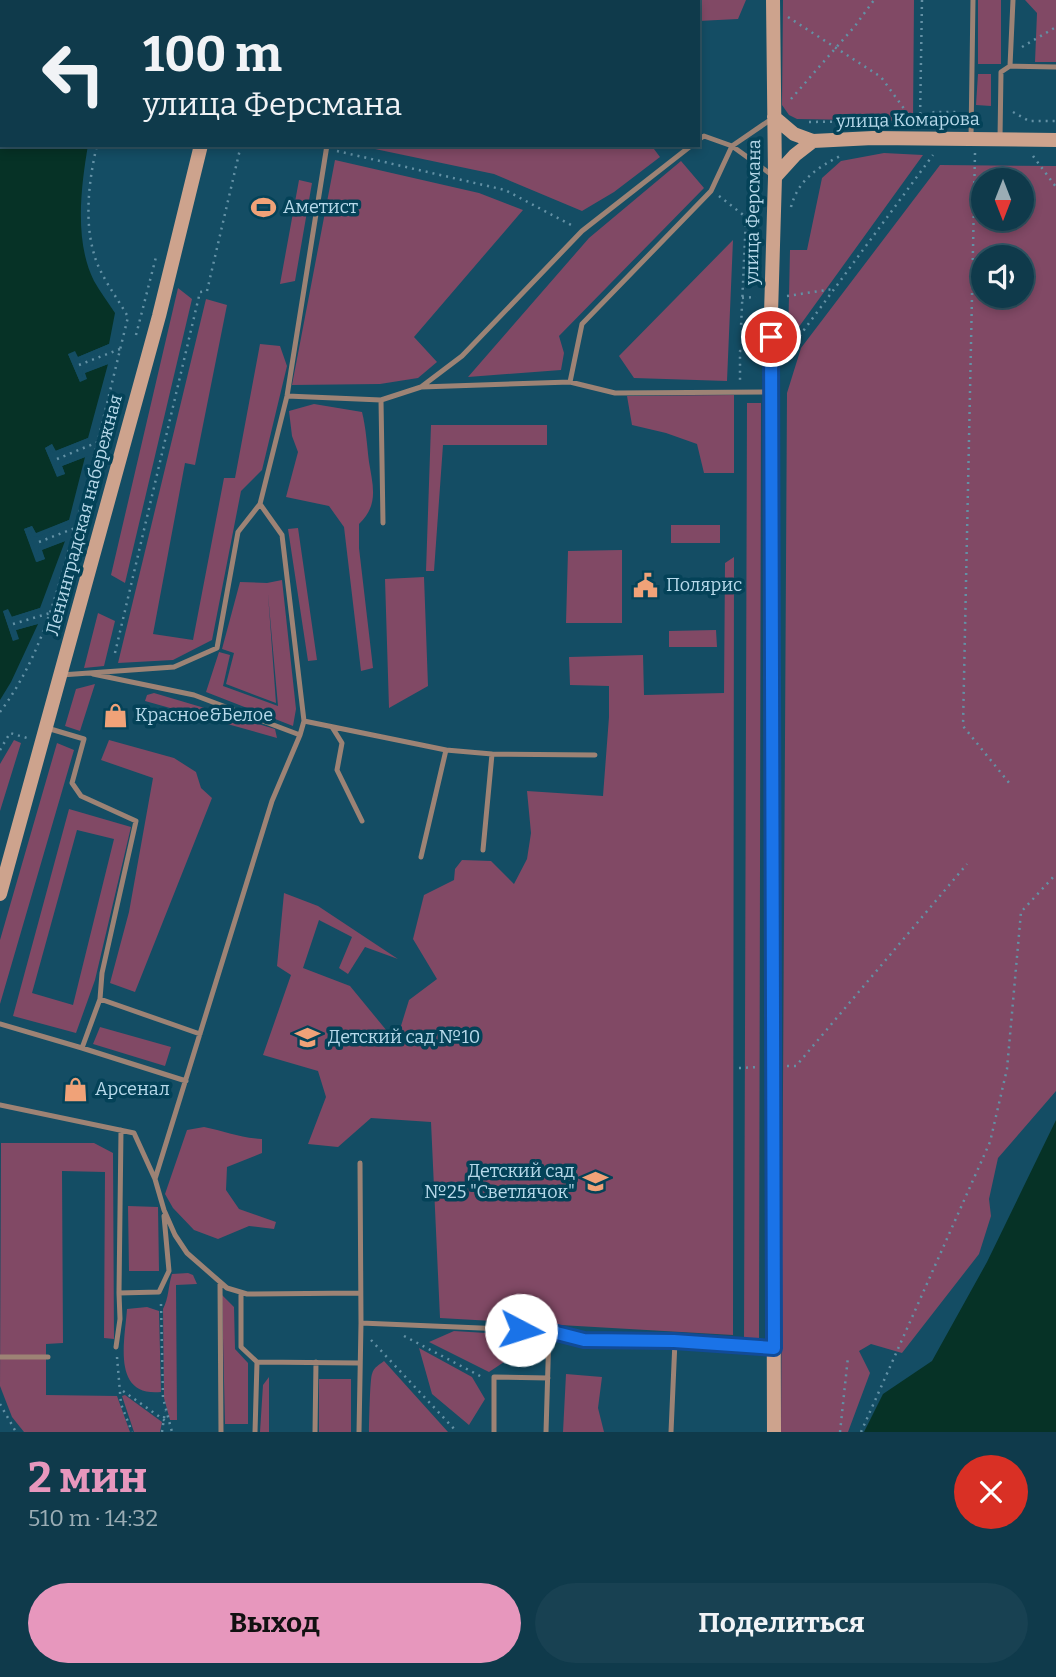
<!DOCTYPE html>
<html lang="ru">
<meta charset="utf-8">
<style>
:root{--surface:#0f3a4b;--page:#184152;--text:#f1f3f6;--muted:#9badb5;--line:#2f5463;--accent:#e797bd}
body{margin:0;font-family:Bitter,serif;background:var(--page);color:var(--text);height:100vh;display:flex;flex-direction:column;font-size:26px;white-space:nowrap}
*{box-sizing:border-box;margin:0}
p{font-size:23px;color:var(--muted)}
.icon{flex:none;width:38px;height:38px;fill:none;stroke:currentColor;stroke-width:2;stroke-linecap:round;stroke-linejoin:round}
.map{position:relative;height:1432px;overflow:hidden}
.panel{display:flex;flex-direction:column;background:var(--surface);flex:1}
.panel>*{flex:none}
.top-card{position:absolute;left:0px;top:0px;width:700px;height:147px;box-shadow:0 4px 10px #0003,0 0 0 2px var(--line);background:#0f3a4b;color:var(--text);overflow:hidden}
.needle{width:46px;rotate:180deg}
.controls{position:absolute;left:971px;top:168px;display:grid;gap:14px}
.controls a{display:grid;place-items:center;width:63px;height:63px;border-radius:50%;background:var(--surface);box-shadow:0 4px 10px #0003,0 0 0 2px var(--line);font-size:35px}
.pin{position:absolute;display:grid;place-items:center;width:60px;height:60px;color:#fff;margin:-30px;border:4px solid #fff;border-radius:50%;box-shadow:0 2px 7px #0007}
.me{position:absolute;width:77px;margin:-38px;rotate:95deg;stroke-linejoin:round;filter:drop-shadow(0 0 5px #0008)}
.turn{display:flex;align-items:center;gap:24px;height:147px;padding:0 28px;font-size:32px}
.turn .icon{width:91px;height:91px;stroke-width:2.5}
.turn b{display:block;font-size:49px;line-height:60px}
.round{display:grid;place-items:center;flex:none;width:74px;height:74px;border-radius:37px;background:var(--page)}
.head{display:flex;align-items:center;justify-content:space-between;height:119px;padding:0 28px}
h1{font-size:42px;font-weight:700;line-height:52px;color:var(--accent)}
.primary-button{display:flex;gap:14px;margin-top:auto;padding:14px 28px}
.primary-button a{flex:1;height:80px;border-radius:42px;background:var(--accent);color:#111;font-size:28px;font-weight:700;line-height:80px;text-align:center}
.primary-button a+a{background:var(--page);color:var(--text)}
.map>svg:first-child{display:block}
</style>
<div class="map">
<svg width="1056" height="1432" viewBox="0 0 1056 1432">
<rect width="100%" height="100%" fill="#144d64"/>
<path fill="#814965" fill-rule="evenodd" d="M595,0H746L738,19L698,21V2Z
M783,0H914L913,121L797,119L789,115L782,105Z
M978,0H1001V64H978Z
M1025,0H1056V62H1035L1037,13Z
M978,74H991V106L976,105Z
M356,145H651L660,157L614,192L582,211L494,174Z
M884,153L923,155L788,342L790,250H807L822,178L841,161Z
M335,160L479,193L523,210L414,337L437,362L418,378L380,384L292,385Z
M681,161L704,188L559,336L564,353L561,370L468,377L589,238Z
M940,165L1056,166V1091L998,1158L989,1199L991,1216L979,1254L902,1353L871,1344L859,1351L870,1373L848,1432H781L787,393L801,348ZM984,180H1022V219H984ZM984,257H1022V296H984Z
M299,180L312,183L295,281L280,284Z
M733,240L727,381L634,378L619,356Z
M178,288L192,299L125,583L111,575Z
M206,299L227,305L195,465L185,463L153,634L193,640L224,478H235L260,344L280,346L287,366L262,470L241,491L212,640L173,660L118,663Z
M734,395V473H704L697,444L666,433L632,425L627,396Z
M747,403H761L759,1340L744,1339Z
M314,404L362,412C366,428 367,445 369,462C373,486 379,505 359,524V548L373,668L361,671L344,527L329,506L286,497L298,452L292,436L289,411Z
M431,425H547V445H443L434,571H426Z
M671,525H720V543H671Z
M298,528L317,660L308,661L288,529Z
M622,550V623H566L568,551Z
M734,557L733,1335L440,1318L431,1122L371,1118L338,1147L308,1144L326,1097L318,1071L263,1055L291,975L277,966L284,893L318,906L398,959L365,947L348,974L339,968L352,937L319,920L303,968L350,986L396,1042L409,1000L437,979L413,939L424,895L454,880L455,869L462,860L491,861L514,884L527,859L531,833L527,791L603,796L609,717V686L570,685L569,657L643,655L644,695L724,693L725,563Z
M424,577L428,686L389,708L385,579Z
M282,580L296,709L293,726L206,692L219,652L230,655L223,686L278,706L268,594L276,703L226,684L234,653L222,649L240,582L267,583Z
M98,613L115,621L104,666L84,668Z
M716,630L717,647H669V631Z
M95,684L80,731L65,726L76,689Z
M154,693L275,729L277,738L145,701L147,695Z
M14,740L21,743L0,811V764Z
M109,740L174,758L196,772L201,788L212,798L135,992L110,983L129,912L153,778L101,760Z
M57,743L74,750L0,1004V940Z
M69,809L131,827L95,980L76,1033L13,1016ZM77,830L114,839L73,1005L32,993Z
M100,1027L171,1047L165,1066L93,1044Z
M204,1127C224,1131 241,1138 262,1139V1153L227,1167L226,1190L239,1209L276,1222L274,1229L249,1226L218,1239L194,1230L173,1208L165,1194L187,1130Z
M1,1143H94L113,1153L114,1339L104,1338L105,1172L62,1171L63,1343L46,1344V1395L117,1396L130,1432H24L12,1417L0,1386Z
M128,1206L158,1207L159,1271H129Z
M188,1273L193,1275L197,1284L176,1285L177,1420H170L164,1398L163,1309C169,1298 168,1286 172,1274Z
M222,1295L234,1307L235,1349L248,1363V1424H225Z
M147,1307L159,1311L161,1392C111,1397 125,1340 127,1309Z
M454,1331L486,1333L504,1362L489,1372L429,1342Z
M419,1348L472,1377L485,1399L469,1425L432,1394Z
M384,1361L448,1432H369C369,1424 370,1378 372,1374C374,1367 379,1365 384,1361Z
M566,1374L602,1377L598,1408L604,1432H563Z
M269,1377V1432H260L263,1385Z
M319,1379H351V1432H319Z
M125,1395L162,1422L160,1432H134L122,1396Z"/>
<path fill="#063226" d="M0,0H128L2,2V145H88C81,187 74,241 94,281C100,292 108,302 115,313L109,344L78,357L68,354L80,382L84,373L108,364L88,438L55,451L52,444L45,448L57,476L65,474L62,466L85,457L69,520L36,534L32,526L24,529L37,562L45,559L41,550L65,541L40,608L11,617L3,611L13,641L16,630L38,624L11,682L0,700Z
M1056,1120V1432H864L883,1394L932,1361L987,1262Z"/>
<path fill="#144d64" d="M109,344L111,348L78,360L73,356L82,377L83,370L107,361L111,363L85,373L87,379L80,382L68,354L75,351L78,357Z
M88,438L89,442L56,454L49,450L59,472L60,463L84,453L88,456L62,466L65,474L57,477L45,448L52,444L56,451Z
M69,520L70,524L37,537L33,536L30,530L28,531L38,558L40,557L38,551L39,547L64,538L68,540L42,550L45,559L36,562L24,529L32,526L36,533Z
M40,608L41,611L9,620L13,629L37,621L41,623L16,630L19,639L13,641L3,611L8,609L12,617Z"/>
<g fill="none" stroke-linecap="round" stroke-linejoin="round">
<path stroke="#6391a5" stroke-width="2.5" stroke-dasharray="2 5" stroke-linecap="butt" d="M135,2L136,0
M278,2L280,0
M788,17L881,77L913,121
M1022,47L1056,27
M791,99L855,26L874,0
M1013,112L1029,121H1056
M879,121H920L934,112H960
M920,121L922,0
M809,122L872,121
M337,151L505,190L573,226
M975,153L963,726L1010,784
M1033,156L1056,187
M719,196L746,217L741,327L751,326V351H740V382
M791,207C798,180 817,168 840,156
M787,296L833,289
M742,298L756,297
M136,335L156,257
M787,353L933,155
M79,365L120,349
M57,459L98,442
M39,542L75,528
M13,624L50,613
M115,653L200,292L207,291L241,145
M0,712C42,656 57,591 76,525C95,456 111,386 128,317C117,297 100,276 94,254C84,220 89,179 97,145
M0,750L10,733L27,738
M787,1066H796L967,864
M739,1068L759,1067
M161,1304L163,1398L172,1432
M404,1336L482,1377
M371,1340L457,1432
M117,1357L121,1404L132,1432
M123,1391L167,1422
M0,1404L16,1432
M162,1432L165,1411
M840,1432L848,1357
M861,1432L990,1142L1007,1069L1021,912L1056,874"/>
<path stroke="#9d8375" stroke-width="5" d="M573,0L575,2
M380,2V0
M1010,66L1013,0
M971,137L973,0
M1000,138L1001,72L1010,66L1056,67
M698,140L704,136L732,146L772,175
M570,382L582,324L711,191L732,146L773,118
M421,387L462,356L582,231L692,145
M287,396L381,400L421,387L570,382L615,393L771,392
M381,400L383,523
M260,504L282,535L304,721L300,735
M93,674L194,695L300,735L272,801L155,1179
M61,675L174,667L217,648L238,532L260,504L287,396L327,145
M304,721L446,750L492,754L595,755
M332,727L342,743L337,770L362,821
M483,850L492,754
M421,857L446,750
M100,999L200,1034
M0,1024L82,1048L100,999L102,973L136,821L81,796L72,783L84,739L47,728
M82,1048L186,1081
M0,1105L134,1133L155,1179L164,1210L175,1235L187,1253L227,1288L247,1294L360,1293
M220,1282L221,1432
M119,1293L121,1130
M241,1293V1347L257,1362L359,1363
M361,1323L549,1331L546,1432
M549,1331L584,1340L675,1341
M116,1347L120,1319L119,1293L159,1292L169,1271L164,1216
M0,1357H48
M255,1432L257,1362
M315,1432L316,1362
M359,1432L361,1323L360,1163
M494,1432V1377L548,1378
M671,1432L675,1341L771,1348"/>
<path stroke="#cda38d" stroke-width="14" d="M773,0L775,177L771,314L774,1432
M237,2L238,0
M774,117L794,134L813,141
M775,177L795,155L813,141L873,138L1056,140
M0,894L159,316L201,145"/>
</g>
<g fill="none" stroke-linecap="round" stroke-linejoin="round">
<defs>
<path id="route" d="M521,1330L549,1331L584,1340L674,1341L774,1348L771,337"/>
</defs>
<use href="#route" stroke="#114b97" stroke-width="18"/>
<use href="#route" stroke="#1a73e8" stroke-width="12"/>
</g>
<defs>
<symbol id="stadium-bare" viewBox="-9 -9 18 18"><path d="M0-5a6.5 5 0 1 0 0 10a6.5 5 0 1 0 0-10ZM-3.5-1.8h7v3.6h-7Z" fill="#f0a278" stroke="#044258" stroke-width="2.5" paint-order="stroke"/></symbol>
<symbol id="civic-bare" viewBox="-9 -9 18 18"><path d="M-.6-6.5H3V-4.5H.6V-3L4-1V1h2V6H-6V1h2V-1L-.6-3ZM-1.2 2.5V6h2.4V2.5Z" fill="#f0a278" stroke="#044258" stroke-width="2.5" paint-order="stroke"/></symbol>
<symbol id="shop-bare" viewBox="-9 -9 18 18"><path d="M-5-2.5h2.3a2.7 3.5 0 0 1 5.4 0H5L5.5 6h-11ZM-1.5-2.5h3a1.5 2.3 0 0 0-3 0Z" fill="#f0a278" stroke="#044258" stroke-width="2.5" paint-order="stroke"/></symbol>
<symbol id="school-bare" viewBox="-9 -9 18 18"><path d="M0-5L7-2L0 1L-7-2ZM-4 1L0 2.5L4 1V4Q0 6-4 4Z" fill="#f0a278" stroke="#044258" stroke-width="2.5" paint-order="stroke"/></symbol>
</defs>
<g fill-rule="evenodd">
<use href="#stadium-bare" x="246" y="190" width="35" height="35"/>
<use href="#civic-bare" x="628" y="568" width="35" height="35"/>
<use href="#shop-bare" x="98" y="698" width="35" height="35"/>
<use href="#school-bare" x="290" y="1020" width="35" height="35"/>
<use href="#shop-bare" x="58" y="1072" width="35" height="35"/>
<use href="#school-bare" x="578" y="1164" width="35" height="35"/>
</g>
<g text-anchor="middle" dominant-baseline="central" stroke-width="7" stroke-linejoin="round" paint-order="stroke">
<g font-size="18" fill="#b7d9ea" stroke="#044258">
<text transform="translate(908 120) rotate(-1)">улица Комарова</text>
<text transform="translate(753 212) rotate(-89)">улица Ферсмана</text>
<text transform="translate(84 515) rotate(-75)">Ленинградская набережная</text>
</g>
<g font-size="18" fill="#b7d9ea" stroke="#044258" text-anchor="start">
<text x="283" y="207">Аметист</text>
<text x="666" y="585">Полярис</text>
<text x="135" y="715">Красное&amp;Белое</text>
<text x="328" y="1037">Детский сад №10</text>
<text x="95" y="1089">Арсенал</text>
<text x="575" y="1171" text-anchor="end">Детский сад<tspan x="575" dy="21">№25 "Светлячок"</tspan></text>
</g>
</g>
</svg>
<div class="controls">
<a><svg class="needle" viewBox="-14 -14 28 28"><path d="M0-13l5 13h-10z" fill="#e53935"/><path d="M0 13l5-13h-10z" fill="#9badb5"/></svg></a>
<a><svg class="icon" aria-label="sound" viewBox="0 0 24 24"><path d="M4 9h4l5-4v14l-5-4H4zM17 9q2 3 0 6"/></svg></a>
</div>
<div class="pin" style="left:771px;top:337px;background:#d93025"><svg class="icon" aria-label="arrive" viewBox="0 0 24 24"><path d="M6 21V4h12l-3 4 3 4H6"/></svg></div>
<svg class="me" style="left:521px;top:1330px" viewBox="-20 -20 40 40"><circle r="19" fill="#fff"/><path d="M0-13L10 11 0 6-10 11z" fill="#1a73e8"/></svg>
<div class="top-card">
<div class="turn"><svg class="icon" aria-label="left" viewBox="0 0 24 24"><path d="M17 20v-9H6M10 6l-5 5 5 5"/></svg><div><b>100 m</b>улица Ферсмана</div></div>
</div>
</div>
<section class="panel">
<div class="head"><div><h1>2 мин</h1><p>510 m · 14:32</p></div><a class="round" style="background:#d93025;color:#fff"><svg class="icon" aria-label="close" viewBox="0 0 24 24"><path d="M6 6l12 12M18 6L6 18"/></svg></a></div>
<div class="primary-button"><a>Выход</a><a>Поделиться</a></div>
</section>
